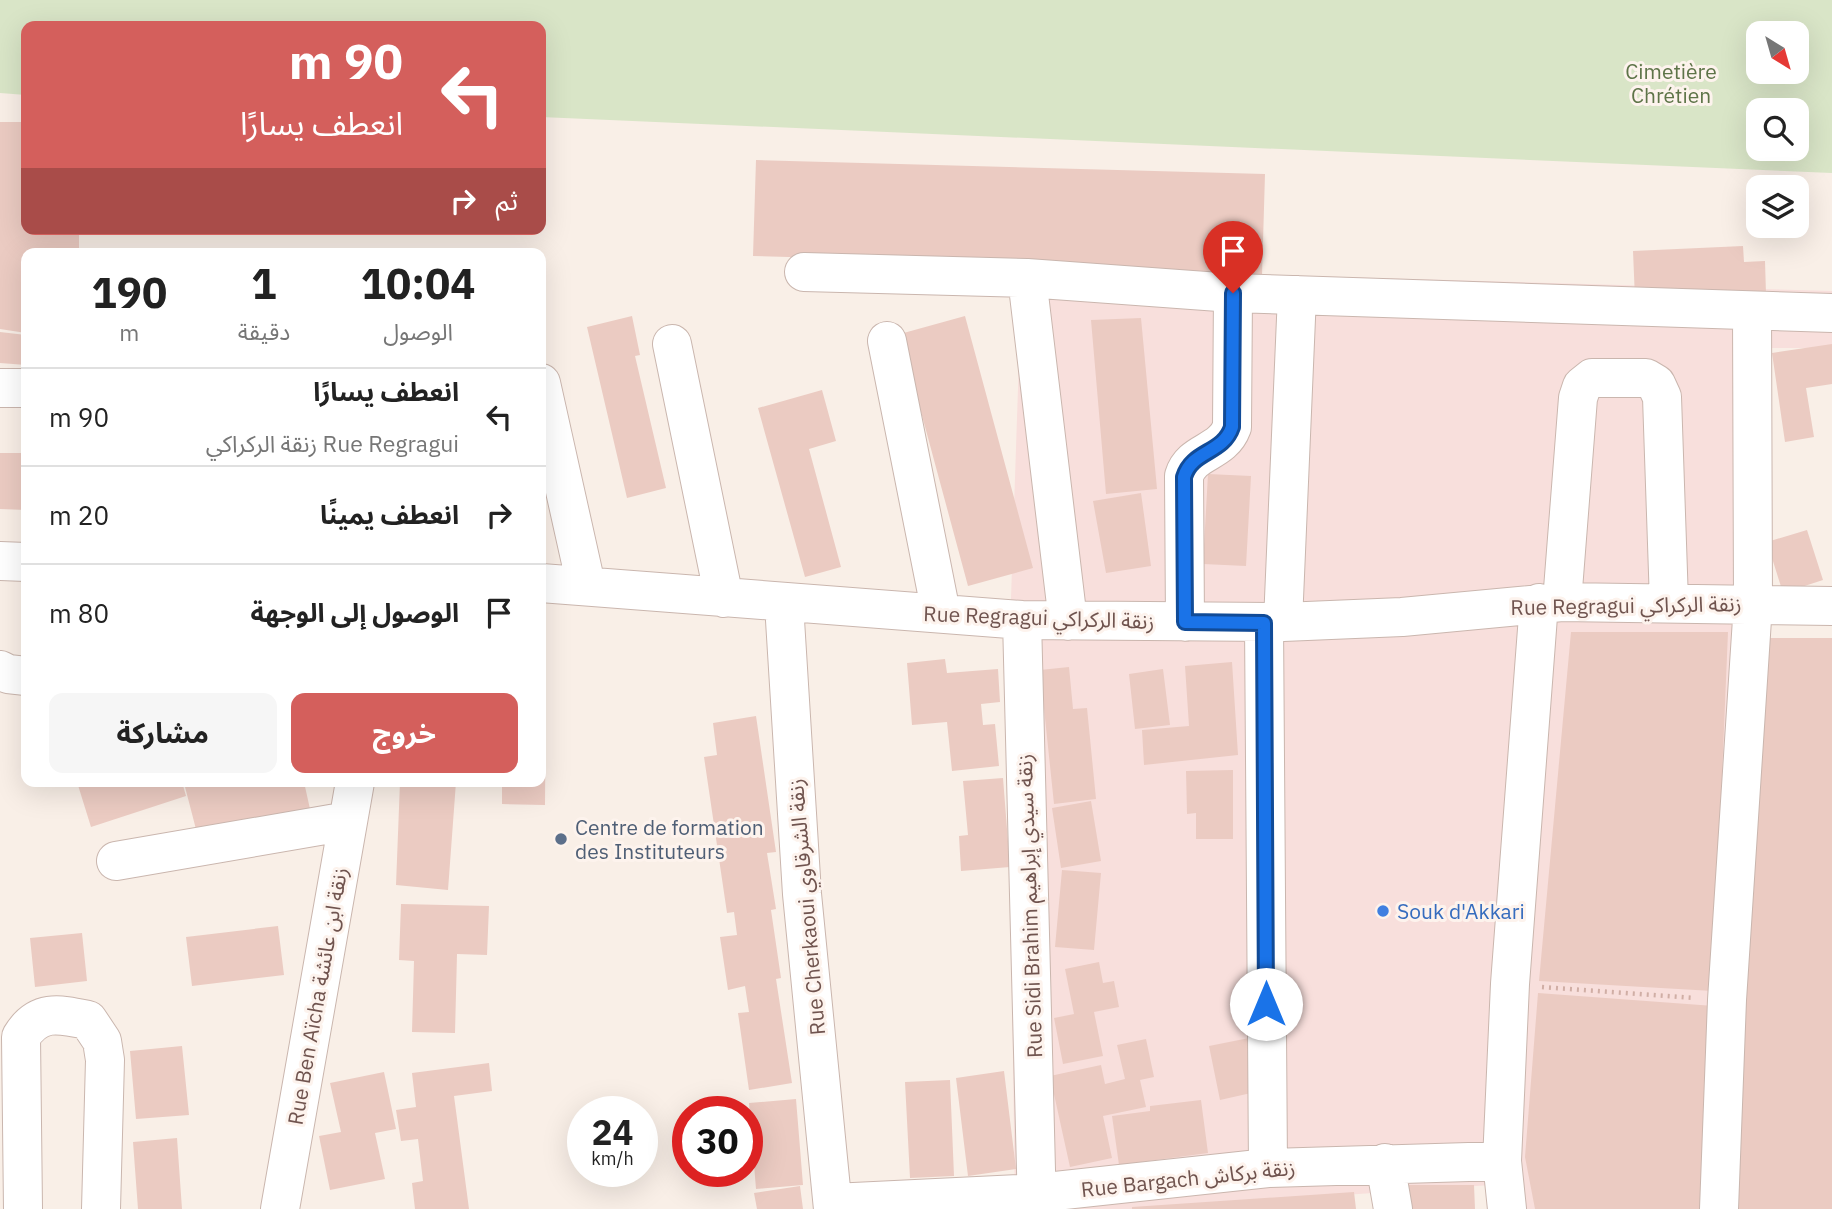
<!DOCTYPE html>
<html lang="ar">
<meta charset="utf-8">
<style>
:root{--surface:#fff;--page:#f6f6f6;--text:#222;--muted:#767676;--line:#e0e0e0;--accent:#d45f5c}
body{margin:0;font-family:"IBM Plex Sans","Noto Sans Arabic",sans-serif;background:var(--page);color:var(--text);direction:rtl;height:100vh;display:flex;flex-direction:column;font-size:26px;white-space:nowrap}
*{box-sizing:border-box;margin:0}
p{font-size:23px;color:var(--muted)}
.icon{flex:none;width:38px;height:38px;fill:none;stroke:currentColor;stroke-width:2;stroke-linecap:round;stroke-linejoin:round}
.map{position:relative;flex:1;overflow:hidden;direction:ltr}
.sheet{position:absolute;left:21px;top:248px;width:525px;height:539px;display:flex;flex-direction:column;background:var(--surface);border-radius:14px;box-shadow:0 7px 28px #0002;direction:rtl}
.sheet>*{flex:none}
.top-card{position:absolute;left:21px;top:21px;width:525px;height:214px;border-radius:14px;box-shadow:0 7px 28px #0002;direction:rtl;background:#d45f5c;color:#fff;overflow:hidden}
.needle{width:46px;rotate:143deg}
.fabs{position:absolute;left:1746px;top:21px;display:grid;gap:14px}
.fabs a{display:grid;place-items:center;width:63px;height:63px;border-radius:14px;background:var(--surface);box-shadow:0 7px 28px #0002;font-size:35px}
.speed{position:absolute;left:567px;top:1096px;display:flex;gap:14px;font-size:35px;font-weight:700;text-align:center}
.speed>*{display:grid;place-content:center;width:91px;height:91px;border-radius:50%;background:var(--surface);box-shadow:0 7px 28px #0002;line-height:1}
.speed small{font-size:18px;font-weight:400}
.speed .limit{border:10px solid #d22;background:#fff;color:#111}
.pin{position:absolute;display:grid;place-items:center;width:60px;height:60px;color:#fff;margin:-72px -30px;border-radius:50% 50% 50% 0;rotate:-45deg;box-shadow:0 0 7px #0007}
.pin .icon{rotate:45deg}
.me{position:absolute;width:77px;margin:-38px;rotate:0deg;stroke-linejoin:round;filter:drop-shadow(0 0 5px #0008)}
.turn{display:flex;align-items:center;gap:24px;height:147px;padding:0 28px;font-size:32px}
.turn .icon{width:91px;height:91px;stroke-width:2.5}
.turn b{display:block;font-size:49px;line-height:60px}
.then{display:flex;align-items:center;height:66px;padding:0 28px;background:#0003;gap:14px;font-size:26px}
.eta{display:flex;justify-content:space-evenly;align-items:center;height:119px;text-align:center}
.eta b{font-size:42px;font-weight:700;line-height:49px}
.button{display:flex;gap:14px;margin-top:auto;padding:14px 28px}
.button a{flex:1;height:80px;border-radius:14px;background:var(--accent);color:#fff;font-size:28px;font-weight:700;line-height:80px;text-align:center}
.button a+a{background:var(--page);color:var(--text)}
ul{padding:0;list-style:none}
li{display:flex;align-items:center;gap:21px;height:98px;padding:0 28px;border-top:2px solid var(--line)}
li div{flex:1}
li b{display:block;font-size:26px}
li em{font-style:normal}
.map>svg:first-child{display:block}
</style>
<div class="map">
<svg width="1832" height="1209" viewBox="0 0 1832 1209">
<rect width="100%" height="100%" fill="#f9efe7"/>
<path fill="#f8dfdc" d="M1022,268L1832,291V348H1771L1728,1209H1496L1491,1185L1136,1209H1015L1008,688Z"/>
<path fill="#d9e5c7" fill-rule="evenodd" d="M0,0H1832V173L541,117V26H26V95L0,93ZM1759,33H1797V72H1759ZM1759,110H1797V149H1759Z"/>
<path fill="#ebcbc2" d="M0,122H26V229H79V254H26V333L0,329Z
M756,160L1265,174L1262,276L1004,263L753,256Z
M1743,246L1744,262L1765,261L1766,294L1635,299L1633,251Z
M632,316L640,355L635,356L666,488L627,498L587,327Z
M965,316L1033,568L968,586L900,334Z
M1141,318L1157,489L1106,494L1091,320Z
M0,332L26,335V365L0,363Z
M1832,344V384L1806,388L1814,437L1785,442L1772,353Z
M822,390L836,441L809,449L841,567L805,577L758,408Z
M0,453H26V510L0,509Z
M1208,474L1251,476L1246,566L1203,564Z
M1141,493L1151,566L1106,573L1093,501Z
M1807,530L1823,580L1783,593L1767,542Z
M1571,632H1728L1713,991L1539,981Z
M1754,638H1832V1209H1728Z
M945,659L947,673L998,669L1000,702L981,704L983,725L995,724L999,766L952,771L947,722L912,725L907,663Z
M1232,662L1238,755L1144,765L1142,730L1189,726L1185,666Z
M1069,667L1073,709L1087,708L1096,799L1054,804L1040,670Z
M1163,669L1170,725L1135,729L1129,674Z
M541,677H546L545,805L502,804V782H541Z
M756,716L776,852L767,853L776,909L771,910L781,978L776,979L792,1083L749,1090L738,1013L749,1012L745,986L728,990L720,937L737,935L734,912L727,913L704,757L717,755L713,723Z
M1233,770V839H1196V813L1187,814L1186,771Z
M1003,778L1010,867L961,871L959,836L968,835L963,781Z
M77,782H182L186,796L91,827Z
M304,782L310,809L198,837L184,783Z
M400,782H456L448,890L396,885Z
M1091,801L1101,861L1061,868L1052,808Z
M1062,870L1101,873L1094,950L1055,947Z
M401,904L489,906L487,955L457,954L455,1033L412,1032L414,961L399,960Z
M278,926L284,975L192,986L186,937Z
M82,933L87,981L35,987L30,938Z
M1099,962L1103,983L1114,981L1119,1007L1094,1012L1103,1056L1063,1064L1054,1018L1074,1014L1065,969Z
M1538,993L1714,1006L1701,1209H1535L1525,1157Z
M1249,1038L1260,1091L1220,1100L1209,1046Z
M1146,1039L1154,1077L1140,1080L1146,1107L1103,1116L1112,1158L1070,1167L1050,1076L1101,1065L1105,1084L1125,1079L1117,1045Z
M182,1046L189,1115L136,1119L130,1051Z
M489,1063L492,1091L454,1096L469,1209H415L412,1183L423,1181L418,1139L401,1141L396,1110L416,1107L412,1073Z
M1004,1071L1016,1169L968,1176L956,1078Z
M384,1072L396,1129L375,1133L385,1179L330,1190L319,1136L341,1132L330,1083Z
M950,1080L954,1176L910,1178L905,1082Z
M796,1099L803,1185L756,1189L749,1103Z
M1201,1100L1208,1153L1119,1165L1112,1116L1150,1111V1106Z
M177,1138L182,1209H138L133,1142Z
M1392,1185H1474L1475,1209H1395Z
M800,1186L803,1209H757L754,1193Z
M1354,1192L1356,1209H1132V1207Z"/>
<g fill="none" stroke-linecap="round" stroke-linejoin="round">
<defs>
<path id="minor" d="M804,272L1027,278L1233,293L1832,313
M1027,278L1068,621
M887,341L941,613
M672,344L724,598
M541,383L586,585
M0,388H26
M0,561L26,562
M541,583L1022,620L1283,622L1402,617L1562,602L1832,606
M1562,602L1578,398L1582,386L1592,378H1646L1656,384L1662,397L1669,602
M784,604L802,894L833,1209
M1022,620L1037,1209
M1185,622L1184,476C1192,450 1222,454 1232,427L1233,293
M1283,622L1297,295
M1264,623L1268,1168
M0,670L8,674L26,676
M116,861L348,821
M1385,1163L1393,1209
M833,1203L1037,1193L1268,1168L1502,1161
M23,1209L21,1037C38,1009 59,1014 88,1020L102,1041L105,1060L101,1209
M280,1209L355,782
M1507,1209L1502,1161L1510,984L1539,603
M1719,1209L1727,1000L1753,604L1752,311"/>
</defs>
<use href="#minor" stroke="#cab6ae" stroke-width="40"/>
<path stroke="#d0aea5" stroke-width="4.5" stroke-dasharray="2 5" stroke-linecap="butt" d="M1542,987L1694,998"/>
<use href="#minor" stroke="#fff" stroke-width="38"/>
</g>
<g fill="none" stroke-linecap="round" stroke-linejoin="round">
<defs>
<path id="route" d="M1233,293L1232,427C1223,454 1192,450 1184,477L1185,622L1264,623L1266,1004"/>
</defs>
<use href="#route" stroke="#114b97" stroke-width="18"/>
<use href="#route" stroke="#1a73e8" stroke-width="12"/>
</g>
<circle fill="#5c6f8a" stroke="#fdf3ed" stroke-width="2.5" cx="561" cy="839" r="7"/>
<circle fill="#3f7fe0" stroke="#fdf3ed" stroke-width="2.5" cx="1383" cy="911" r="7"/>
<g text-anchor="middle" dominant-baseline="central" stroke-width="6" stroke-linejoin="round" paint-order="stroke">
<g font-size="21" fill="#5e7448" stroke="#fdf3ed">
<text x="1671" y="71">Cimetière<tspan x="1671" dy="24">Chrétien</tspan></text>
</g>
<g font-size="21" fill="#70544f" stroke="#fdf3ed">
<text transform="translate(1626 605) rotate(-1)">Rue Regragui زنقة الركراكي</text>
<text transform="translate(1039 617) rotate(2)">Rue Regragui زنقة الركراكي</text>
<text transform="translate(1029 906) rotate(-92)">Rue Sidi Brahim زنقة سيدي إبراهيم</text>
<text transform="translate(806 907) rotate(-95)">Rue Cherkaoui زنقة الشرقاوي</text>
<text transform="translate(317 996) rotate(-80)">Rue Ben Aïcha زنقة ابن عائشة</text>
<text transform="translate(1188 1178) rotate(-6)">Rue Bargach زنقة بركاش</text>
</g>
<g font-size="21" fill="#4e5e75" stroke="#fdf3ed" text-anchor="start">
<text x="575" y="827">Centre de formation<tspan x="575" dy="24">des Instituteurs</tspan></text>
</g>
<g font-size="21" fill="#366cbe" stroke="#fdf3ed" text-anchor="start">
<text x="1397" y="911">Souk d'Akkari</text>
</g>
</g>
</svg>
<div class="fabs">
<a><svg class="needle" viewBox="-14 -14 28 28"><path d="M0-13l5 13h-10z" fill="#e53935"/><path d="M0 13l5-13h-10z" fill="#767676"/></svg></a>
<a><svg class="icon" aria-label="search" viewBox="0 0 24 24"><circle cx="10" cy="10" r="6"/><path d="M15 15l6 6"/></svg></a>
<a><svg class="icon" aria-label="layers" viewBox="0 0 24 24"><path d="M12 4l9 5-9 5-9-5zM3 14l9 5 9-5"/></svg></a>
</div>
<div class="speed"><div>24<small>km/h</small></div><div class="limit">30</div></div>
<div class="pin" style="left:1233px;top:293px;background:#d93025"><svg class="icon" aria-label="arrive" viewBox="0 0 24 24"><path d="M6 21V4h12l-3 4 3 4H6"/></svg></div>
<svg class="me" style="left:1266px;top:1004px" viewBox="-20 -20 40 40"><circle r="19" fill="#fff"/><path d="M0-13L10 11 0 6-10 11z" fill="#1a73e8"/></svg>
<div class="top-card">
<div class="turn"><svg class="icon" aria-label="left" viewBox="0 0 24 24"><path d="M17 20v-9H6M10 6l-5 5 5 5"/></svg><div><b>90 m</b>انعطف يسارًا</div></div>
<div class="then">ثم<svg class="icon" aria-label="right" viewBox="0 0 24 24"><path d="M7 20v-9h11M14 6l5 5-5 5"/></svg></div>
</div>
<section class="sheet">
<div class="eta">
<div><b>10:04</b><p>الوصول</p></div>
<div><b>1</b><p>دقيقة</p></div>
<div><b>190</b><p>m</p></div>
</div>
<ul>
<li><svg class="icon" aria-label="left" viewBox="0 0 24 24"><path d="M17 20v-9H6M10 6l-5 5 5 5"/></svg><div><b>انعطف يسارًا</b><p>Rue Regragui زنقة الركراكي</p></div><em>90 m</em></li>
<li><svg class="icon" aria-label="right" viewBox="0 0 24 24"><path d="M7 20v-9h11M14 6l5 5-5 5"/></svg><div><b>انعطف يمينًا</b></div><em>20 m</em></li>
<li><svg class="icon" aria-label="arrive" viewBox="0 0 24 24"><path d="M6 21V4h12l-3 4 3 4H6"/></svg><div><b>الوصول إلى الوجهة</b></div><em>80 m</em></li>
</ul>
<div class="button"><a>خروج</a><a>مشاركة</a></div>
</section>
</div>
